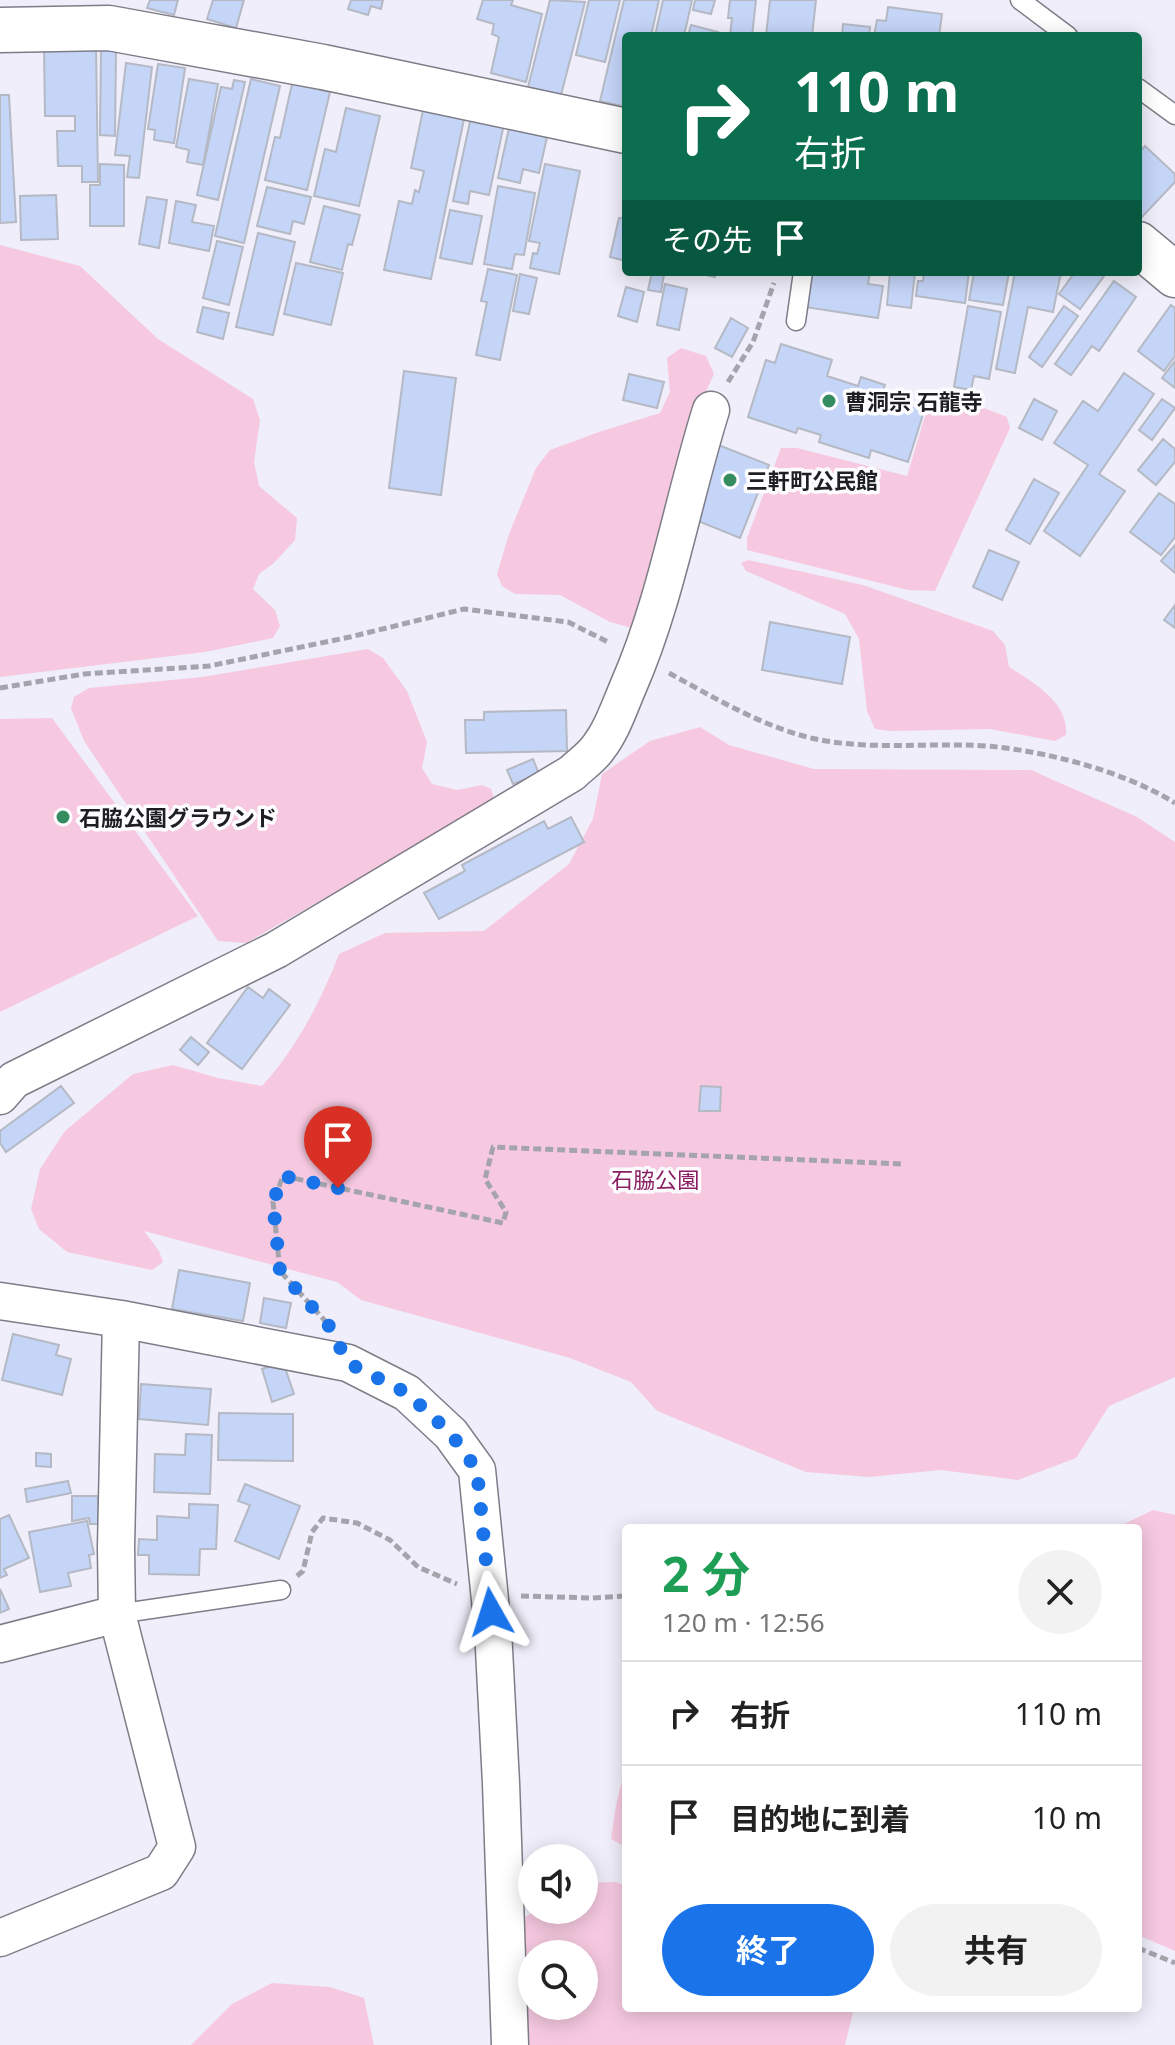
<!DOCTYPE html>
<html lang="ja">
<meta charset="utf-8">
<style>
:root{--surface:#fff;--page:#f2f2f2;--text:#222;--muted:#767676;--line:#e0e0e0;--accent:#1a73e8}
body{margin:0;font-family:"Noto Sans","Noto Sans JP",sans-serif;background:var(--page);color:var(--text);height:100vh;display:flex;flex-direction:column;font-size:30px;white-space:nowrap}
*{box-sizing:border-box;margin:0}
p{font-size:26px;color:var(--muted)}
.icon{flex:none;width:44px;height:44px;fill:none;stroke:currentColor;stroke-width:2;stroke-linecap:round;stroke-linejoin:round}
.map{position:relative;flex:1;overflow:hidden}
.side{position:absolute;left:622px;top:1524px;width:520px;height:488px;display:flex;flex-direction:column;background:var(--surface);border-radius:8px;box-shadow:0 4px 20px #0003}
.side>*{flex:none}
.banner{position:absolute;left:622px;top:32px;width:520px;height:244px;border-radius:8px;box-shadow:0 4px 20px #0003;background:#0b6e4f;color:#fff;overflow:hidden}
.tools{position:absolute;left:518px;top:1844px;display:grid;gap:16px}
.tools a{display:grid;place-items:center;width:80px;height:80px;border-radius:50%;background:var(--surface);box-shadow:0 4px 20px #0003;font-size:40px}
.pin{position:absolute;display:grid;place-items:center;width:68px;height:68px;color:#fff;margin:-82px -34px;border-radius:50% 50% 50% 0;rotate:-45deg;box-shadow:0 0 8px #0007}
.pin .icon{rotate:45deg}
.me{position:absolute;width:88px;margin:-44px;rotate:354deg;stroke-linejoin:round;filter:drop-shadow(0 0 6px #0008)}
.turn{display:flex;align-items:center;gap:28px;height:168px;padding:0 40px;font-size:36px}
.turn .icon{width:104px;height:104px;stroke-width:2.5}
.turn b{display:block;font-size:56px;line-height:68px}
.then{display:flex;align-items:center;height:76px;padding:0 40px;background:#0003;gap:16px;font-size:30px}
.round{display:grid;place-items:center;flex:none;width:84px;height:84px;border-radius:42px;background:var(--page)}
.head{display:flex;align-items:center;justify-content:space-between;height:136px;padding:0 40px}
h1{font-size:48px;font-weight:700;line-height:60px;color:#1e9e55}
.cta{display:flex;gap:16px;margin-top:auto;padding:16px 40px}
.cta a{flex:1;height:92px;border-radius:48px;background:var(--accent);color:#fff;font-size:32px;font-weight:700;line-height:92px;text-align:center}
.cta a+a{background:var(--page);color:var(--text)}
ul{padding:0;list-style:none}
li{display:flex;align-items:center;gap:24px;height:104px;padding:0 40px;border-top:2px solid var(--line)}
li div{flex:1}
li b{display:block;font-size:30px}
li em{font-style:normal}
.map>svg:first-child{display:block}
</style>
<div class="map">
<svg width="1175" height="2045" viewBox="0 0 1175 2045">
<rect width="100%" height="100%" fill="#efeefa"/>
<path fill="#f6c9e0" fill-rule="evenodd" d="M0,245L80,266L158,339L253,399L260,420L254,462L259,486L297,518L295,540L274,563L259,574L253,589L275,610L280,626L273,638L205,652L0,677Z
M681,348L706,356L714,374L698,409L632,628L610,622L560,595L515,594L502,586L497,574L509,534L536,468L550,450L599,432L660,413L670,392L667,358Z
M943,392L1007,417L1010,428L935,591L908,590L747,550V538L781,448H797L907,476L931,396Z
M748,560L863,585L993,631L1005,645L1009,667C1033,682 1069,703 1066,735L1055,741L990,729L891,731L875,729L867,711L859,639L845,614L746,571L741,563Z
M368,649L383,658L407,691L427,742L422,768L432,784L457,790L482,785L491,789L494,798L489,804L246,943L218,941L84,741L71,708L74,697L89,688L202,677Z
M52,718L198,916L0,1012V719Z
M700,727L729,745L814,769L1031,770L1137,817L1175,842V1377L1109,1406L1076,1458L1018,1480L941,1470L869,1477L806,1472L657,1411L631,1382L570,1358L361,1300L337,1282L144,1231L159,1251L163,1262L152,1270L67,1252L39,1229L31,1209L40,1169L65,1131L133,1074L173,1065L218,1078L262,1086C296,1049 321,1001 339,954L385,933L484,931L569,864L593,819L602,774L650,741Z
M1153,1510L1175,1515V1951L1138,1935V1528H1116Z
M626,1766V1847L611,1839L616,1805Z
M616,1882L626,1886V2008H854L845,2045H519L522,1920L535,1910H584V1883ZM532,1954H584V2006H532Z
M272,1983L330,1987L364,1998L374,2045H191L232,2004Z"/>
<path fill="#c5d5f8" stroke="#b4b9c4" stroke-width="2" d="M150,0H178L174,15L147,8Z
M213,0H244L236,28L207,19Z
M351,0H383L381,9L371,6L368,15L348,9Z
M483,0H513L511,5L542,14L526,82L491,73L499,37L492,34L494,24L477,19Z
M550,0L585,2L561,95L528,87Z
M589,0H620L605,62L576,55Z
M624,0H659L651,36H626V107L600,101Z
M663,0H692L684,36H655Z
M695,0H715L711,14L693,10Z
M730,0H756L752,36H730L732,18H728Z
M770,0H816L812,36H766Z
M888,7L942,14L939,36H874L877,20L886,21Z
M843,24L870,27L869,36H842Z
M691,25L718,32L717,36H688Z
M96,46L98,182H82V166H58L57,131H75V116H45L44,47Z
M101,49L116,50L115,136L100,135Z
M126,63L152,67L139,178L127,177L130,156L115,155Z
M158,64L185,68L174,143L154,140L155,130L148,129Z
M189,79L218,84L203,165L187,162L189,150L176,147Z
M251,79L280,86L244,243L215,236Z
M234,80L245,82L218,200L197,195L221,87L232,89Z
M292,84L330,92L307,190L265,180L275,137L280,138Z
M0,95H9L16,222L0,223Z
M346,108L380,116L359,206L314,196L325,149L336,152Z
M423,110L464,119L431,279L384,270L399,201L412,204L415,190L419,192L424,171L411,168Z
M471,117L504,124L489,195L470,191L468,204L453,201Z
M509,128L547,137L539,173L523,169L520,183L498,178Z
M1145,146L1175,174V182L1141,218L1138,216V154Z
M100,164L124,165V226H90V185H100Z
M545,164L580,171L559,274L530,268L533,253L537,254L540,243L529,241Z
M498,186L535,193L524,255L515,254L512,269L484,264Z
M267,187L311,197L304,224L293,221L290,234L257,226Z
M56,195L58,239L21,240L20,196Z
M147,197L167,200L159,248L139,244Z
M176,201L196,205L192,222L214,226L209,251L169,243Z
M324,206L360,215L352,245L348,244L342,270L310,262Z
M450,210L482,216L472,264L440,258Z
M619,218H626V261L610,257Z
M258,233L295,242L273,335L236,327Z
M217,241L243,247L229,305L203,298Z
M296,263L343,273L331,325L284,314Z
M488,269L517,275L500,360L476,355L487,302L481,301Z
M652,272L664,274L661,292L648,290Z
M692,272H716L715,277Z
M810,272H870L868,284L883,286L878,318L805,307Z
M890,272H915L911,308L887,305Z
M924,272H969L965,303L916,296L918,281H923Z
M974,272H1009L1003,305L969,300Z
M1015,272H1063L1060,277L1053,312L1028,307L1015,373L996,369Z
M1075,272H1107L1080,309L1059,294Z
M520,274L537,278L529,314L513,311Z
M1114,281L1136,297L1099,351L1092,346L1071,375L1055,364Z
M665,284L687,289L679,330L657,325Z
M626,287L644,292L637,322L618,316Z
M1171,305L1175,308V356L1164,371L1138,351Z
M968,306L1001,312L989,379L974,376L971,390L954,387Z
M1064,306L1078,316L1042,367L1029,357Z
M203,307L229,313L223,339L197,332Z
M731,318L748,328L732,357L715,348Z
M781,344L832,360L827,376L858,386L861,377L885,385L882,394L925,408L908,462L871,450L869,458L819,442L821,435L798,428L796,433L748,417L766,360L775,363Z
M1175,361V388L1162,378Z
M404,371L456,378L441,495L389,488Z
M1124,373L1154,394L1099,474L1125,491L1080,556L1044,531L1088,465L1054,443L1083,401L1098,411Z
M629,374L664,382L657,408L623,400Z
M1034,399L1057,411L1042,440L1019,428Z
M1162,399L1175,408L1152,440L1139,430Z
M1163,439L1175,449V462L1156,485L1138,470Z
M716,444L769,465L740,538L688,517Z
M1034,479L1059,493L1030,544L1006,530Z
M1159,493L1175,504V537L1161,555L1130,532Z
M1175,545V573L1161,561Z
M989,550L1019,562L1002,600L973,587Z
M1175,605V628L1164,620Z
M770,622L850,637L842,684L762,670Z
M566,710L567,751L466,753L465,720H484V712Z
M533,759L539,774L513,784L507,770Z
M571,817L584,842L439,919L424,893L465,871L462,865L544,821L548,829Z
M248,987L263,998L269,989L290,1005L242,1069L207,1043Z
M191,1037L209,1052L198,1065L180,1050Z
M61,1086L74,1103L6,1152L0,1143V1131Z
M701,1086L721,1087L720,1111H699Z
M179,1270L250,1283L243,1321L172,1309Z
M264,1298L291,1303L286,1328L260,1323Z
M13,1334L59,1345L56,1355L71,1359L62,1395L2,1380Z
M283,1362L294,1394L272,1402L262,1369Z
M141,1384L211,1389L208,1425L139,1419Z
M219,1413L293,1414V1461L218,1460Z
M186,1434L212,1435L210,1494L154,1492L155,1454L185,1455Z
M36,1453L51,1454V1467L36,1466Z
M68,1481L71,1493L27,1502L25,1489Z
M245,1484L300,1506L279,1559L235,1541L250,1505L238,1501Z
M72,1496H98V1524H90L89,1518L72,1521Z
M189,1504L218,1505L216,1549H200L199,1575L149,1574V1555H138L139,1539L157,1540V1516L189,1518Z
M9,1515L29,1558L4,1569L7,1575L0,1578V1519Z
M87,1521L94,1554L89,1555L91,1568L68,1573L71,1586L40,1592L29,1532Z
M0,1589L9,1609L0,1613Z"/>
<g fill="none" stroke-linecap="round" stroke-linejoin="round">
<defs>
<path id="lane" d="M1020,0L1068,36
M1138,88L1175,115
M796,321L803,272
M117,1614L281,1590"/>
<path id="street" d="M0,1096L14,1080L276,950L572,773C580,765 591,758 598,748C612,730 619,708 628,687C667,598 682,502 711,410
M0,1301L121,1319L348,1363L407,1393L451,1434L477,1470L493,1630L501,1783L510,2045
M0,1644L117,1614
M0,1938L161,1872L177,1847L117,1614L116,1547L121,1319"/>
<path id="secondary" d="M0,30L109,28L323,67L626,131
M1138,244L1175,275"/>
</defs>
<use href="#lane" stroke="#7e7c87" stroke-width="21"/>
<use href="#street" stroke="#7e7c87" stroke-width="39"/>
<use href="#secondary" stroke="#7e7c87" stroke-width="47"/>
<path stroke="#a5a4ad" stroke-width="5" stroke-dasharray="8 4" stroke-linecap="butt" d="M728,382L753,342L774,283
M669,673C713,697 758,724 807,737C859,750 913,744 965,745C1029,746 1121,769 1175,803
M0,688L84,674L209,666L350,637L464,609L568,622L610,643
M327,1323L280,1271L273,1202L283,1176L503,1223L506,1212L485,1179L493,1147L903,1164
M297,1576L303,1571L312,1532L323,1518L357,1523L390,1540L418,1567L457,1584
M521,1596L592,1598L626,1596
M1138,1948L1175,1963"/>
<use href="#lane" stroke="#fff" stroke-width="18"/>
<use href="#street" stroke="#fff" stroke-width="36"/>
<use href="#secondary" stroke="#fff" stroke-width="44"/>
</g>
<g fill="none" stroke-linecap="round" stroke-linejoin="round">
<path stroke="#1a73e8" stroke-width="14" stroke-dasharray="0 25.2" d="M338,1188L283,1176L273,1202L280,1271L329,1326L348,1363L407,1393L451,1434L477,1470L491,1612"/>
</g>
<g fill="#358c61" stroke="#fdfcff" stroke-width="3">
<circle cx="829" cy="401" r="8"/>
<circle cx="730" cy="480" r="8"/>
<circle cx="63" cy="817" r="8"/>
</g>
<g text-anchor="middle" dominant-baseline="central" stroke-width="7" stroke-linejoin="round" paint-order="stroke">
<g font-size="22" font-weight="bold" fill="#1f1f23" stroke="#fdfcff" text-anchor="start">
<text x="845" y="401">曹洞宗 石龍寺</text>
<text x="746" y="480">三軒町公民館</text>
<text x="79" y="817">石脇公園グラウンド</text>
</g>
<g font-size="22" fill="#8b1e63" stroke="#fdfcff">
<text x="655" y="1179">石脇公園</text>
</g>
</g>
</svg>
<div class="tools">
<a><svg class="icon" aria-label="sound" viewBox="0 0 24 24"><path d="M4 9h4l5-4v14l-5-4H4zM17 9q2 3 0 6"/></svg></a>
<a><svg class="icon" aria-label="search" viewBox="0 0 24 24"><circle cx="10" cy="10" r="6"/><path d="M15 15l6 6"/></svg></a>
</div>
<div class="pin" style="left:338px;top:1188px;background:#d93025"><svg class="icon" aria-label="arrive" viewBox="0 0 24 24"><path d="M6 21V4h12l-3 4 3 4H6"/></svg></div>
<svg class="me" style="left:491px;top:1612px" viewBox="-20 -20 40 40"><path d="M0-17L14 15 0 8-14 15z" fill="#1a73e8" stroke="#fff" stroke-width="4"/></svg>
<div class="banner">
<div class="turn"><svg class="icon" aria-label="right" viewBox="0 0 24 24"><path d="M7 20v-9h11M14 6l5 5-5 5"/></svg><div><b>110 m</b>右折</div></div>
<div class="then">その先<svg class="icon" aria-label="arrive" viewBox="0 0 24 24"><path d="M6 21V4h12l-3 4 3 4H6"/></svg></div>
</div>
<section class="side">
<div class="head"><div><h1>2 分</h1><p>120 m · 12:56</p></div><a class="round"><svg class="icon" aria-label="close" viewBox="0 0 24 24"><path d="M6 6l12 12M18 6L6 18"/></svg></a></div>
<ul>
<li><svg class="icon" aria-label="right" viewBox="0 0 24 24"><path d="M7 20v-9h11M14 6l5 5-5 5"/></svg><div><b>右折</b></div><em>110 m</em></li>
<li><svg class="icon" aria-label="arrive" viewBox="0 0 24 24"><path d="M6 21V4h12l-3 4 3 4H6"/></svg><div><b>目的地に到着</b></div><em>10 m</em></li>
</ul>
<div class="cta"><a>終了</a><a>共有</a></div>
</section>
</div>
